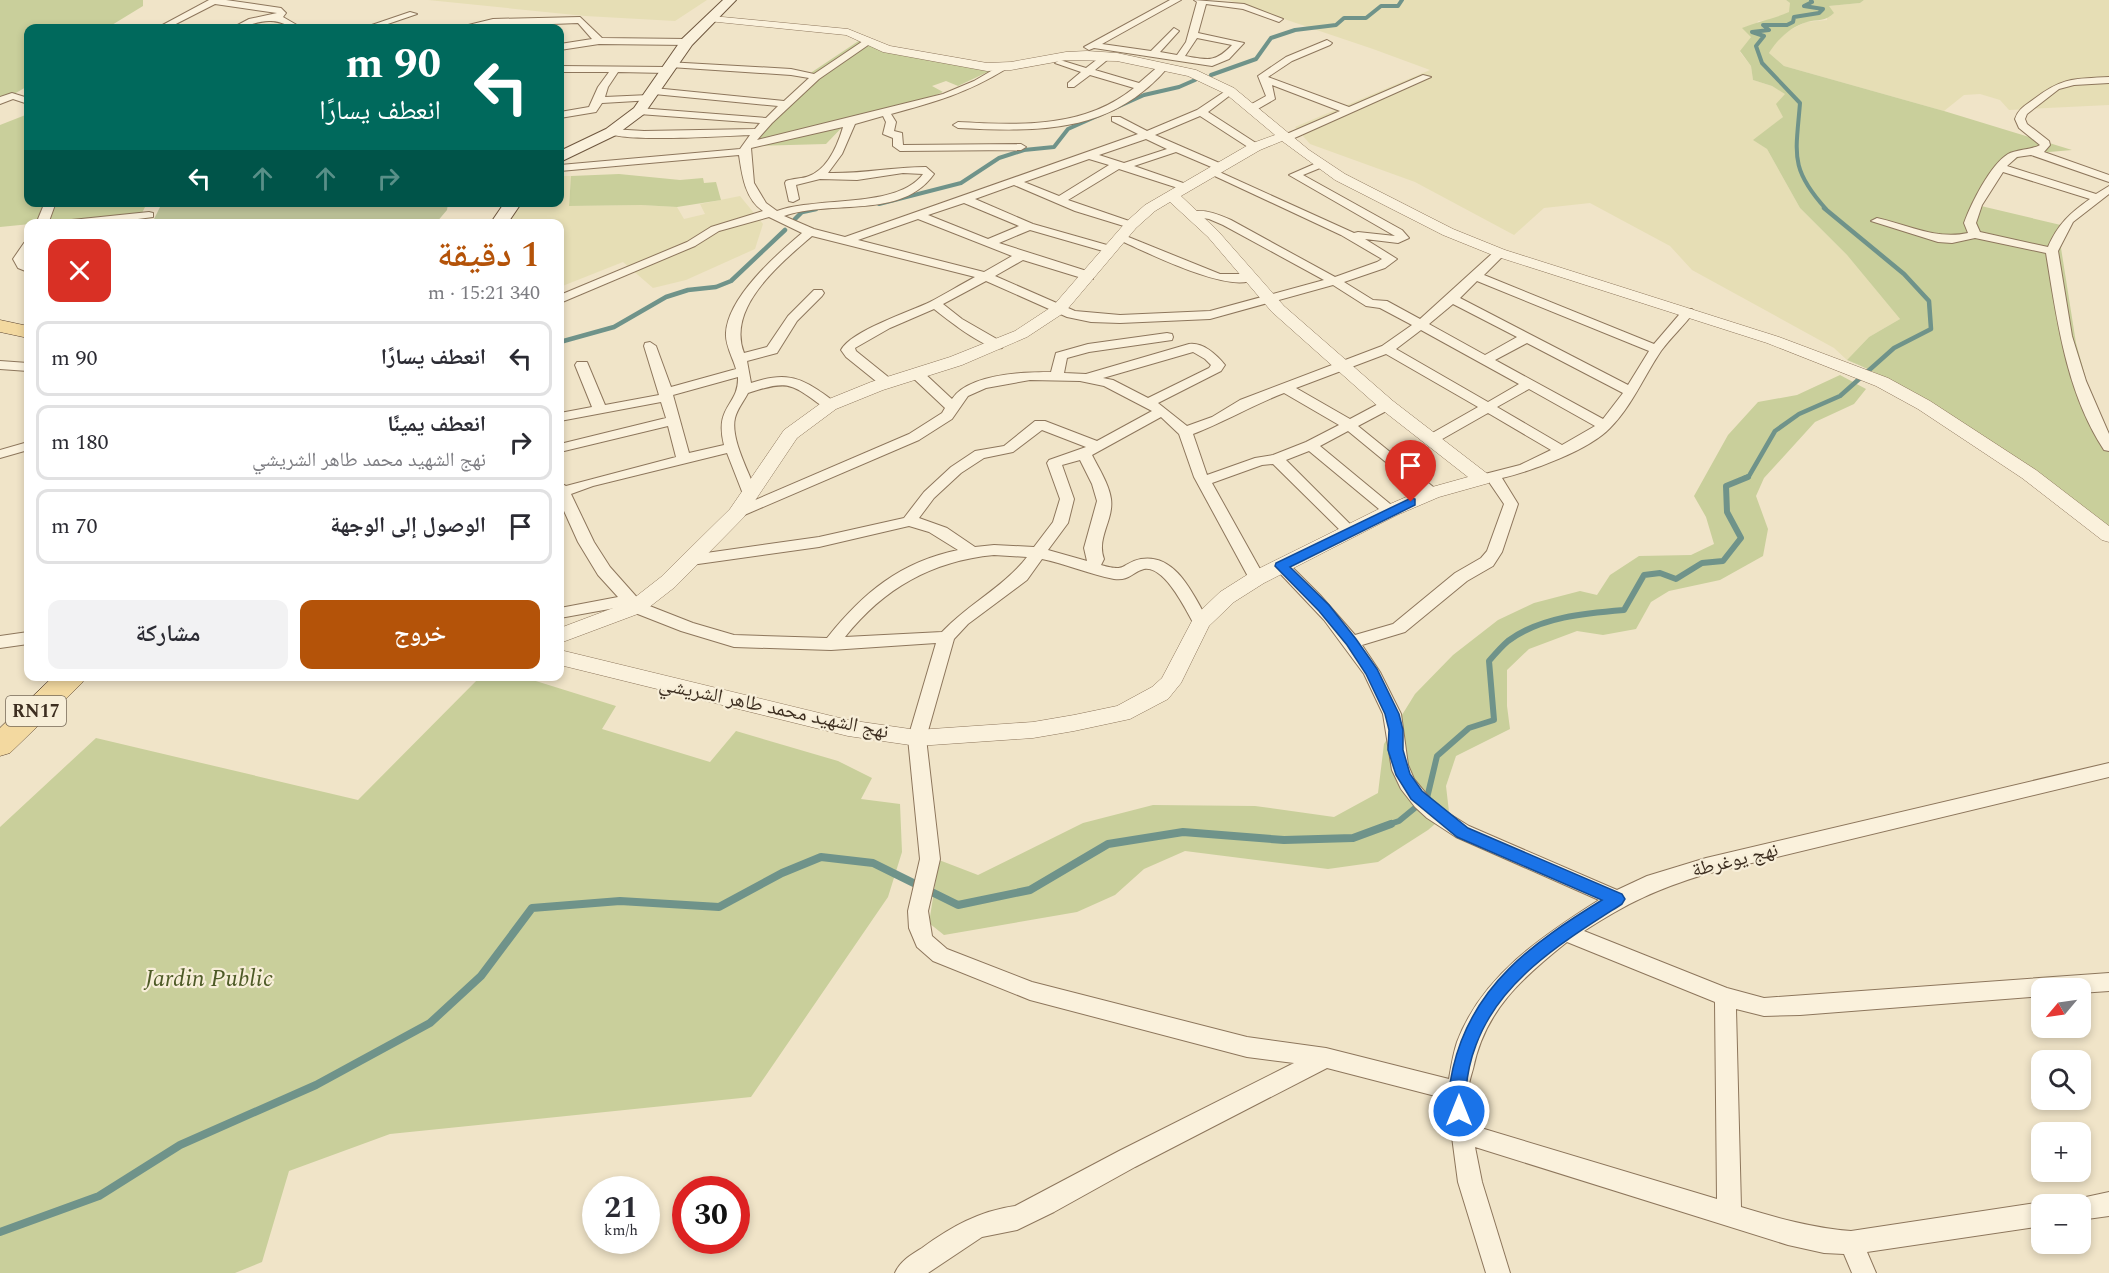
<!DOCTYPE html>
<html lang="ar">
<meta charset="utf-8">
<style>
:root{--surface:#fff;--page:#f2f2f3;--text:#2b2b33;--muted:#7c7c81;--line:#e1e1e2;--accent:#b45309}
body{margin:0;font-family:Spectral,"Noto Naskh Arabic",serif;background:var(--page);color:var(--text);direction:rtl;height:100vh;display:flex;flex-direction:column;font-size:22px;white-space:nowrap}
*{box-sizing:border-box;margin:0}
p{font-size:20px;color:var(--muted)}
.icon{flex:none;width:33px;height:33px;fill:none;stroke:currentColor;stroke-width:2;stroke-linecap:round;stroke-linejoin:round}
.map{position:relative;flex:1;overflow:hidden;direction:ltr}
.panel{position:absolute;left:24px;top:219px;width:540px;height:462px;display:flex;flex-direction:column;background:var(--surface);border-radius:12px;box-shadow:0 3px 9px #0003;direction:rtl}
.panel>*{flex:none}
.top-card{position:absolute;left:24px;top:24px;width:540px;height:183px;border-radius:12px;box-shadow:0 3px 9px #0003;direction:rtl;background:#00695c;color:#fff;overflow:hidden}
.needle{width:39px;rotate:241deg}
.tools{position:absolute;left:2031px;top:978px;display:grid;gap:12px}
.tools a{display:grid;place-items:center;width:60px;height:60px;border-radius:12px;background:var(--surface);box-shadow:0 3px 9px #0003;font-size:30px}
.speed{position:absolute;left:582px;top:1176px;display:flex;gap:12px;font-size:30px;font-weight:700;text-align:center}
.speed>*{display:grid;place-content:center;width:78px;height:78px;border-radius:50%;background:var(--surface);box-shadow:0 3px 9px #0003;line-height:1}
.speed small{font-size:15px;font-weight:400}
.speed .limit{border:9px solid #d22;background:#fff;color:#111}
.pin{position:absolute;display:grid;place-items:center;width:51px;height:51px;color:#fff;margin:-62px -26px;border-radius:50% 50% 50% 0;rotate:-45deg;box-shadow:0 0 6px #0007}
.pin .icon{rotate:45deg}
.me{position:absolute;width:66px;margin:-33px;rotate:0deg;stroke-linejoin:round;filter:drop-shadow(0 0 4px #0008)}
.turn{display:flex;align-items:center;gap:21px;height:126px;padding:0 24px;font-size:27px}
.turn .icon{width:78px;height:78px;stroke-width:2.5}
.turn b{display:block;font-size:42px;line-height:51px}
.lanes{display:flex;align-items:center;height:57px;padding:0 24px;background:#0003;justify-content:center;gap:30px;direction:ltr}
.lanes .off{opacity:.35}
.round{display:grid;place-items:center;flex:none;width:63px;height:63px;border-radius:12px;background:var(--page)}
.overview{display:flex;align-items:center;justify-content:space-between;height:102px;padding:0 24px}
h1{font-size:36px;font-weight:600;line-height:45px;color:var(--accent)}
.action{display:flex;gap:12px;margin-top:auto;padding:12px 24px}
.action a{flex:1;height:69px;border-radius:12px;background:var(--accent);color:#fff;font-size:24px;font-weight:600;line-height:69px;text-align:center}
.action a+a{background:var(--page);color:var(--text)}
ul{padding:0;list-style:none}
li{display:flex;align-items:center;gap:18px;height:75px;margin:0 12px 9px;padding:0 12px;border:3px solid var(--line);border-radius:12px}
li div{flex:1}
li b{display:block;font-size:22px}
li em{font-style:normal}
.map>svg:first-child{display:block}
</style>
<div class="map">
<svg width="2109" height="1273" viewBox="0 0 2109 1273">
<rect width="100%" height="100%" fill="#f0e4c8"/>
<path fill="#e6deb5" d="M428,0H707L675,21L585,16Z
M1228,0H1786L1790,3V12L1773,20L1758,21L1751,37L1740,52L1751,66L1753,80L1772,86L1786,94L1783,117L1754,140L1767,149L1800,208L1847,255L1900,319L1869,337L1847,360L1834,348L1692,270L1670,246L1590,203L1544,208L1514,235L1415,182L1310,144L1295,127L1430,70L1373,49Z
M1864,0H2109V105L2009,110L2000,100L1980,94L1964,95L1944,111L1784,66L1769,53L1776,41L1790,30L1806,22L1827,20L1829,6L1860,3Z
M560,176H571L569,206L641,205L677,207L684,219L705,214L700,204L740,196L763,224L755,249L686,280L653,288L623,262L560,287V224H505L520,203L560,202Z"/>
<path fill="#c9cf9b" d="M0,0H143V6L107,28H28V86L0,102Z
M1786,0H1864L1860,3L1829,6L1834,13C1825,22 1818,19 1807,22C1790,27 1778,39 1769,53L1784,66L1944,111L2072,150L2025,154L1997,171L1981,206L2065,226L2061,248L2076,343L2091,397L2109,434V527C2025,468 1941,399 1847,360L1869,337L1900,319L1847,255L1800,208L1767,149L1753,140L1783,117L1776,104L1785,94L1772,86L1753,80L1751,66L1740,51L1751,37L1742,28C1758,21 1774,19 1789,12L1790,3Z
M860,40L880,50L994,69L958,86L946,81L932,86L943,92L936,95L850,119L826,144L751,146L808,84L812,72Z
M28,114V202L147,203L142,213L0,227V125Z
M619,174L680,180L703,178L704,183L716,182L721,200L677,207L641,205L569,206L571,176Z
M1840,375L1866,389L1854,404L1815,422L1764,478L1756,496L1768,529L1763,556L1720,580L1669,591L1651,602L1636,629L1603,635L1577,631L1529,649L1507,670V706L1510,729L1456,756L1446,786L1449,812L1428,830L1378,862L1328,869L1185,851L1144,869L1115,895L1077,912L944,935L929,923L939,860L978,875L1083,823L1153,805L1255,806L1334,817L1378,793L1384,744L1415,694L1453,655L1498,620L1534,603L1580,591L1597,595L1610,575L1639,556L1691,555L1714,544L1706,517L1694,496L1728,435L1758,402L1797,395Z
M481,676L523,677L616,706L602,729L710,762L736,731L838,761L872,778L861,799L900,804L902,852L888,897L751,1097L390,1134L289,1171L262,1262L235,1273H0V827L96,738L358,800Z"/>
<path fill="#bfc49a" d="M162,203V202L448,203L447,210L436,223H152Z"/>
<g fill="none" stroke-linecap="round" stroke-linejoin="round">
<path stroke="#6f938a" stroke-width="4" d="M1811,0L1812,2L1804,6L1823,9L1819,13L1794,17L1793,22L1787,25H1763L1769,30L1752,32L1764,36L1756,46L1762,63L1800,103C1796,154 1789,168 1826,209
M1211,75L1256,59L1271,38L1295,30L1336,25L1344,18H1366L1381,6H1398L1402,0
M879,204L961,183L999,158L1024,150L1054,147L1068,129L1144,95L1179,87L1195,80"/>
<path stroke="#6f938a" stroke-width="4.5" d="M795,219L802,212L816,209
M560,342L614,327L666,297L688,290L716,287L731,281L785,230
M1744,478L1749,476L1775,431L1799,414L1840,396L1894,348L1931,329L1929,301L1904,274L1824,208"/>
<path stroke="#6f938a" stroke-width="6" d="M1387,825L1399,821L1427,798L1437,756L1469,728L1494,720L1489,661C1495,654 1501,647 1508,641C1540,617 1586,613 1624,610L1644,575L1660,573L1676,579L1702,563L1723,561L1741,538L1727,512L1726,486L1748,477"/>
<path stroke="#6f938a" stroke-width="8" d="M0,1232L99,1196L180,1145L316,1085L430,1023L481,976L532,908L620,901L719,907L782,873L821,857L873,863L958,905L1030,890L1108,844L1183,832L1284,840L1353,838L1391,824"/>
<defs>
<path id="minor" d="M209,0H226L281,8L286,13L283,17L302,28C290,29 282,20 269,21C256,21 245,28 232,28L249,19L277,13L215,4L168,28H157Z
M1170,0H1181L1102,44L1151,51L1174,28L1179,31L1160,52L1177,55L1186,42L1197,2L1194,0L1244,4L1283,19L1279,22L1243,9L1206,4L1198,33L1244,43L1229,59L1212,66L1094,48L1089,50L1084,47ZM1197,38L1232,45C1215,63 1208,60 1185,56Z
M410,12L417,14L376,28H363Z
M580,17L602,38L687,39L692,42L687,45L599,44L560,50V44L592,39L578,23L456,28L493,19Z
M866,39L874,41L819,79L772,123L757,140L943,94L974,81L1003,64L1006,65V69C967,93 935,102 891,114L896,122L894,131L902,133L903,145L1021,144L1026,147L1021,150L900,151L893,146V138L883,134L886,122L883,116L855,124L842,154L828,173C861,174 893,167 926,167L934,174C902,220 832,199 784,216L814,229L845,237L1138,134L1112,121V117H1120L1147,131L1197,110L1230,88L1233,89V93L1208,112L1259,145V149H1251L1200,116L1155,135L1224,165V169H1216L1176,152L1134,166L1189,185V189H1181L1119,169L1068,200L1135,223V227H1127L1075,211L1014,185L975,199L1033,224L1114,247L1116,249L1110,253L1030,230L999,243L1093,273V279H1085L1023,260L995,276L1075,311L1120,315L1210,311L1324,280L1223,225L1209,219L1190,216L1188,214C1199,206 1220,215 1231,220L1335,277L1377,262L1382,259L1341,235L1206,172L1211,169L1215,170L1354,233L1358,232L1395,236L1289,175L1321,161L1326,164L1325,166L1303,175L1402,230L1409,238L1398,243L1365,239L1397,259L1385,268L1344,282L1373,300L1387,301L1420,319L1496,250L1500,249L1506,253L1484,275L1654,344L1684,309H1692L1694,312C1684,326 1671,337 1661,351C1644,376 1632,406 1610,428C1589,450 1532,471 1502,478L1518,504L1502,552L1493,566L1467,581L1405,632L1362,645L1380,672L1401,714L1408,765L1414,779L1428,796L1440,808L1469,826L1617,890L1647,876L1706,858L2109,763V777L1706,874C1657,889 1627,903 1584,931L1727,988L1764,998L2109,973V991L2080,993V988H2042V996L1800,1015L1764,1016L1736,1009L1741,1207C1777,1218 1813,1228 1851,1231L2042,1202L2047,1204H2042V1226L1867,1252L1876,1273H1852L1844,1254L1824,1253L1788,1245L1475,1147L1482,1182L1510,1273H1486L1458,1182L1447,1099L1327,1068L1135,1167L1054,1212L1017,1230L982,1237L928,1273H895C900,1261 911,1255 922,1248C951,1227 979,1211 1015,1206L1119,1151L1294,1063L1247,1057L1030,1000L933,961L917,947L909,928L908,911L920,859L908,738L936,643L831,650L734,647L681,631L630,611L626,606L560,618V608L618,597L598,575L578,542L560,502V483L566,486L676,457L668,426L560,452V444L666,418L661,402L560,421V413L592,407L575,365L577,362H587L605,405L659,395L644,346L645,343L650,342L656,346L671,387L736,369C733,358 725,345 726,333C728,297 776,255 802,233L769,217L719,231L695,246L560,303V295L687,242L711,227L763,211C745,199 742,175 739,155L560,171V165L740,149L750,135C726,136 619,143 606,132L611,129L644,131L755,129L760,123L639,114L634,111L639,108L766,118L778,106L654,94L649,91L654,88L784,101L809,78L791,75L670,67L665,64L667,62L791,69L814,74ZM843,127C838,144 828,169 809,176C802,179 794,178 786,181L785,183L789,201L793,202L799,199L796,185L820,179L857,180L903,173L923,174C897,209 819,196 777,211L766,203L754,183L751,148ZM1146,139L1167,149L1124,163L1099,155ZM1089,159L1109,165L1059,196L1024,182ZM964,203L1019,226L988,239L928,215ZM918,219L1012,256L984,272L858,240ZM812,236L975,277C960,285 945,294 930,302C909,312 851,331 841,350L846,357L882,386H892L894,383L892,380L856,351L855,348L890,328L934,309C947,319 986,351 1002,348L1003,345L1002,342L962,319L943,304L986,281L1067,317L1091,322L1120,323L1210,319L1333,285L1366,306L1380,308L1412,325L1382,346L1240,400L1212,417L1187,426L1158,403L1221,371L1225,365C1217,355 1203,342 1189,344L1086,374L1064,373L1067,358L1089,352L1172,340L1173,337L1172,334L1167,333L1088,344L1056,353L1051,372C1022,372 969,374 952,399L922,371H912L910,374L912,377L945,408L942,413L909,434L732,510L730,513L732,516H742L919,440L952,419L968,396L986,388L1030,380L1080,381L1104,386L1152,411L1097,441L1045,421H1035L1004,446L975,451L951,467L924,492L904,518L819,537L685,556L683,560L685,564L691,565L819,547L909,526L929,532L958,550C900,562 863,593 827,638L734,635L693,623L642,603L610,567L594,542L571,494L593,486L727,453L743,494L750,499L755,497L757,494C750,474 730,439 735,418C737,409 744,401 748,393C790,379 791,384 825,408L830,409L837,405C832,399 825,395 818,390C795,374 778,374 751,383L747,361L777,353L797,321L822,296L824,293L822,290H814L788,316L767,347L744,353C726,307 781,263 812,236ZM1477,281L1649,351L1628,385L1460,298ZM1453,304L1517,337L1485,355L1429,324ZM1421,330L1519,384L1488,402L1396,349ZM1527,343L1623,393L1603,419L1495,360ZM1193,352L1205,359L1211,365L1209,368L1148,398L1113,380L1103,378ZM1386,354L1478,407L1427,436L1425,439L1427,442H1437L1488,413L1551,450L1520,465L1477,476L1475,479L1477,482H1489L1504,504L1487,551L1481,558L1455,573L1393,624L1355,635L1320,595L1287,562L1281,561L1273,566L1324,620L1364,674L1383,714L1392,770L1401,789L1415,807L1427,818L1456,837L1599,900C1542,936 1482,976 1457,1042C1453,1054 1451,1067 1449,1079L1326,1048L1247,1037L1032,982L947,949L932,936L928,911L940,859L926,738L954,639L968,624L1027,580L1042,559C1066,564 1089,574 1114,579C1130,581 1132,572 1144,569C1165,565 1187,612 1195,626H1207L1209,622C1194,597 1177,553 1141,559C1120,563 1129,573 1101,565L1104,559C1096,538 1114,520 1111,499C1109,484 1099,469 1092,455L1161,417L1179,434L1194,477L1251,582H1263L1265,578L1212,483L1262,465L1273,464L1345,535H1355L1358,532L1286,460L1309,451L1385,514H1395L1397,511L1395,508L1320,446L1348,431L1427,496H1437L1439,493L1437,490L1358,426L1392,408L1394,405L1392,402H1382L1350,419L1296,388ZM738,377C739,406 714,405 724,445L689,453L673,395ZM1529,389L1595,426L1562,445L1497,407ZM1284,393L1339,425L1306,442L1273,455L1255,458L1207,475L1193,434C1224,422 1253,405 1284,393ZM1042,430L1086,447L1049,460L1047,463L1060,499L1053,522L1034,547L994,545L975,547L947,528L919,518L934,498L961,473L984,458L1013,452ZM1080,460L1092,484L1097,501L1084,548L1087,561L1048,550L1068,523L1074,499L1062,465ZM994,555L1027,557C1004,587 968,604 942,632L845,637C884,588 932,561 994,555ZM1567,942L1715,1002L1717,1199L1471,1125C1470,1114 1468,1103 1468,1092C1468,1085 1471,1076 1473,1069C1485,1010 1522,978 1567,942Z
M1327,40L1332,43L1330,45L1292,61L1268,77L1349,107L1423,75L1431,77L1290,140H1282V136L1340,111L1272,85L1275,99L1256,110H1248V106L1266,96L1258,76L1286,57Z
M1104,54L1112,56L1095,70L1139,83L1161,64L1169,66C1112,134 1039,132 958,128L953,125L958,122C1020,125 1083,129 1134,88L1090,75L1074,87H1068V83L1081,72L1055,63L1060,60L1086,68Z
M560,66L666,67L671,70L666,73L618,72L608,87L605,97L649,95L654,98L653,100L602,103L596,112L560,118V112L589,107L598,87L609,72H560Z
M2109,77V83L2074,85L2059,89L2027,114L2025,119L2027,124L2049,141L2050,145L2044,152L2109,175V182L2031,155L2017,157L2007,166L2096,194L2109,186V194L2073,222L2058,251L2072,336L2086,381L2109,434V451L2104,450C2066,392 2057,320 2046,253L1975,238L1952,243L1938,242L1871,221L1877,218C1908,225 1936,240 1968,233L1964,223C1971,204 1990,165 2008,154C2017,149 2031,150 2040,145L2019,128L2015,119C2018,109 2026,105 2034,99C2063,77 2074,79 2109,77ZM2003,172L2090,199C2070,213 2058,224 2048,247L1980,232L1976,223L1982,205Z
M12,93L28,98V104L13,99L0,104V97Z
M45,202H56L48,224H36Z
M149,212L153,213V217L100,224H57L62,221Z
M1121,234L1220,274H1249L1255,278C1234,297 1142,250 1117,239L1115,237Z
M28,241V253L25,259L28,264V272L18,268L13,259L24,243Z
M0,361L28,363V371L0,369Z
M28,442V450L0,458V450Z
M28,632V644L0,648V636Z
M2109,1192V1216L2080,1220V1204H2070L2072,1200Z"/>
<path id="tertiary" d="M712,16L848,29L890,46L987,63L1011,62L1066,52L1087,51L1117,53L1196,70L1234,88L1309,150L1345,174L1453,229L1505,250L1779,337L1888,378L1930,401L2036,470L2109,526V542L2102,540L2022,478L1918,409L1876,386L1767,343L1495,256L1443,235L1335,180L1282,141L1260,150L1181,196L1218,231L1284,306L1393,401L1489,475L1491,479L1489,483L1439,497L1397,515L1264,583L1234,602L1209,626L1181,683L1168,699L1130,719L1074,731L1033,738L917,746L848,736L560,665V650L848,720L917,730L1033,722L1074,715L1117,706L1152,687L1162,678L1194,617L1220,592L1250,573L1383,507L1425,489L1468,477L1381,409L1272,312L1208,237L1170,202L1155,211L1136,228L1065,312L1027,337L962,365L883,390L836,409L797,438L744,517L675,587L643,612L560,643V628L629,602L661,577L730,509L784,430L824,401L871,382L950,357L1015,331L1053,306L1126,222L1145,205L1250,144L1275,135L1226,94L1188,76L1117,61L1066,60L1011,70L987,71L883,52L846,35L708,21V17Z"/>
<path id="secondary" d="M723,0H736L692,45L644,114L616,135L560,162V151L606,129L634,108L682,39Z
M505,202H522L507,224H490Z"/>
<path id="primary" d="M0,320L28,326V338L0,332Z
M54,676H86L82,683L10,753L0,756V728Z"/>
</defs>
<use href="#minor" stroke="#8d765c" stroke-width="2"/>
<use href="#tertiary" stroke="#8d765c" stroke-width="1"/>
<use href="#secondary" stroke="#6f573f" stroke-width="2"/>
<use href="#primary" stroke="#5b4430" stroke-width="1"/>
<use href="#minor" fill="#faf1dc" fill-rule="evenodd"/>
<use href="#tertiary" fill="#faf1dc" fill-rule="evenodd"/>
<use href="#secondary" fill="#faf1dc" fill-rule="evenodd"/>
<use href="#primary" fill="#f3d9a0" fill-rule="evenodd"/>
</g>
<path fill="#1a73e8" stroke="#114b97" stroke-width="1.5" d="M1411,498L1415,499V505L1290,567L1329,605L1356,639L1377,669L1399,714L1403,730V750L1410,774L1422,791L1468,828L1622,894L1625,899L1622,904C1566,940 1500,979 1476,1045C1471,1058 1467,1077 1466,1090C1466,1100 1470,1108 1466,1117L1459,1120L1453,1117C1445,1101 1450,1084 1453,1068C1472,985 1534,942 1602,900L1457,837L1411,799L1396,775L1388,750L1389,730L1385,714L1366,674L1347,645L1319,611L1275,566L1276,563Z"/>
<g text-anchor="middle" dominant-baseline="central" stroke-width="4.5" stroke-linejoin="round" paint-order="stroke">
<rect fill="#f7eed8" stroke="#756857" stroke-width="1.5" x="6" y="696" width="60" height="30" rx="4.5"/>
<g font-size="18" font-weight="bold" fill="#3d2e20">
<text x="36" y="711">RN17</text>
</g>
<g font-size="20" fill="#3d2e20" stroke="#f7eed8">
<text transform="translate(774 708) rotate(12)">نهج الشهيد محمد طاهر الشريشي</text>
<text transform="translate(1735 860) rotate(-14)">نهج يوغرطة</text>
</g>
<g font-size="24" font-style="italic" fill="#4d5a26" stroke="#f7eed8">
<text x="209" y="979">Jardin Public</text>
</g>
</g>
</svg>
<div class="tools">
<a><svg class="needle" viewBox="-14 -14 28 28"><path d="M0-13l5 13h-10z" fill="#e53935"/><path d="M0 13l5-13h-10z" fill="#7c7c81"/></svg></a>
<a><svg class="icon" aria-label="search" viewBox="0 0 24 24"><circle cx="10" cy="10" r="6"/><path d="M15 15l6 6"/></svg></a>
<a>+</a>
<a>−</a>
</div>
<div class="speed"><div>21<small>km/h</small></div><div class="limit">30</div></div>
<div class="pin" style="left:1411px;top:502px;background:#d93025"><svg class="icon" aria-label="arrive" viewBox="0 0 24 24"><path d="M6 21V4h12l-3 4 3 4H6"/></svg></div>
<svg class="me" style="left:1459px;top:1111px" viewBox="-20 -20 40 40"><circle r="17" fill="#1a73e8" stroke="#fff" stroke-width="3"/><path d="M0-11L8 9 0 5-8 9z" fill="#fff"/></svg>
<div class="top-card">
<div class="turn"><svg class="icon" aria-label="left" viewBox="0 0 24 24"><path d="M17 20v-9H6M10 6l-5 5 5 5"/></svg><div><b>90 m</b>انعطف يسارًا</div></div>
<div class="lanes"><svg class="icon" aria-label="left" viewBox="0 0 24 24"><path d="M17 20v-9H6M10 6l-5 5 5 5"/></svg><svg class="icon off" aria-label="ahead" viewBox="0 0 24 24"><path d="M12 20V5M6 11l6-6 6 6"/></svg><svg class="icon off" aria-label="ahead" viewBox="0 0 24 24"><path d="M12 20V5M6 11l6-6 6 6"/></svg><svg class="icon off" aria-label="right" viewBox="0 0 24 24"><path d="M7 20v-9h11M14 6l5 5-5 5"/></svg></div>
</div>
<section class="panel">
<div class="overview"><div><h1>1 دقيقة</h1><p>340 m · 15:21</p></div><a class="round" style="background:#d93025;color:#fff"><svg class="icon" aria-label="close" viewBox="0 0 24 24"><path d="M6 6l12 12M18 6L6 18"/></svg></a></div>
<ul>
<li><svg class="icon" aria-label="left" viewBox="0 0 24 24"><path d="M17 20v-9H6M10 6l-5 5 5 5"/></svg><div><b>انعطف يسارًا</b></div><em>90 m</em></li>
<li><svg class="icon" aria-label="right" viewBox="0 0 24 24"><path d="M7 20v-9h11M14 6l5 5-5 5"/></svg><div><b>انعطف يمينًا</b><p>نهج الشهيد محمد طاهر الشريشي</p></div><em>180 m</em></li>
<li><svg class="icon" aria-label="arrive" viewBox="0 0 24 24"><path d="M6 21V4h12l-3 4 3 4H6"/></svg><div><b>الوصول إلى الوجهة</b></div><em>70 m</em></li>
</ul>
<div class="action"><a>خروج</a><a>مشاركة</a></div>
</section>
</div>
